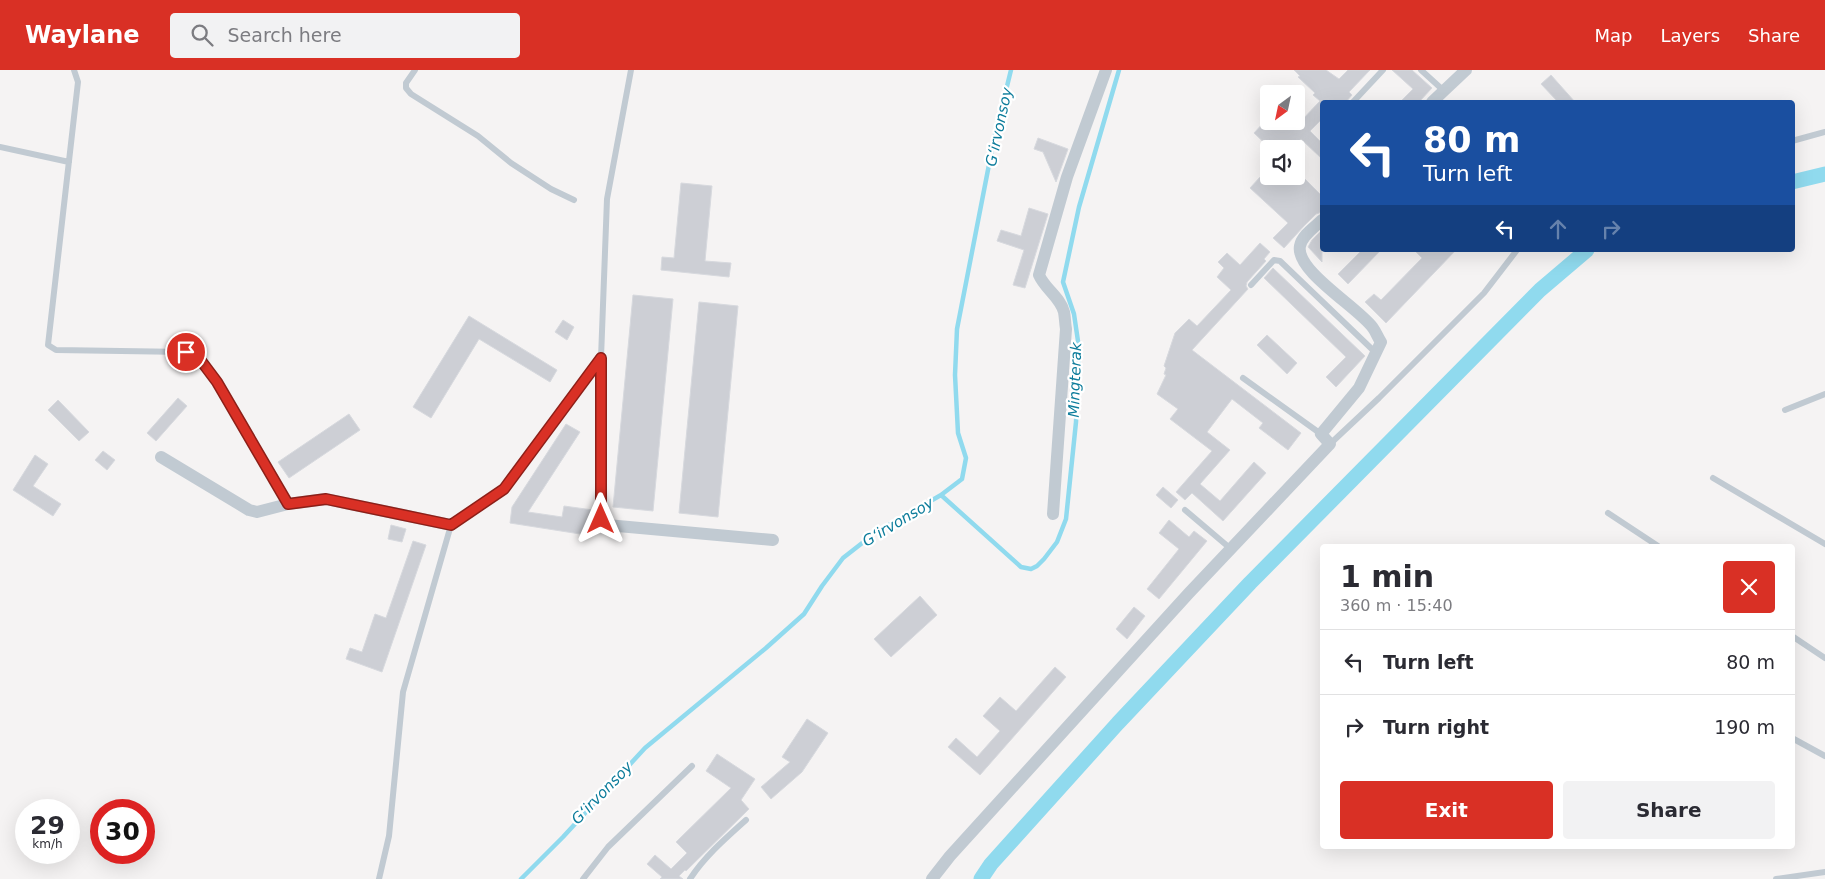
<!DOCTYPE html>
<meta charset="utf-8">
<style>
:root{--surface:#fff;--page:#f2f2f3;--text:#2b2b33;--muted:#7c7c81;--line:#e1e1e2;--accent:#d93025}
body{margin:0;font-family:"DejaVu Sans",sans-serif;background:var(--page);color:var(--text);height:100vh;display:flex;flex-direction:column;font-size:19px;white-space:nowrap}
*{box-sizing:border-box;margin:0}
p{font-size:16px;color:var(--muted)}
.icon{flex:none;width:28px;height:28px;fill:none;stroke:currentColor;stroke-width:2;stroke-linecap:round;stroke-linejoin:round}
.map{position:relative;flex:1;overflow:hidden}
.panel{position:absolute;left:1320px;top:474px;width:475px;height:305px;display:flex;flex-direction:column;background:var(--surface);border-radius:5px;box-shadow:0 5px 20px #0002}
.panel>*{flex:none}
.top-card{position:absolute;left:1320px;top:30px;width:475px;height:152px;border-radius:5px;box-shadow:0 5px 20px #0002;background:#1a4fa0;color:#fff;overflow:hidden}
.needle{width:32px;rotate:213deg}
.controls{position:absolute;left:1260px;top:15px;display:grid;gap:10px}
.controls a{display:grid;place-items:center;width:45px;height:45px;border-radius:5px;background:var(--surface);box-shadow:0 5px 20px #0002;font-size:25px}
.speed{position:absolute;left:15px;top:729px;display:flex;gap:10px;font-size:25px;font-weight:700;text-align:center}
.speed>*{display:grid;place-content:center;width:65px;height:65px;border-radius:50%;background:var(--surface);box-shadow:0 5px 20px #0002;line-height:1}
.speed small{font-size:12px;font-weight:400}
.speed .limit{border:8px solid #d22;background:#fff;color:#111}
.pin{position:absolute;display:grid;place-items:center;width:42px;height:42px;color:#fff;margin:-21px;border:2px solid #fff;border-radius:50%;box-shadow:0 1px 5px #0007}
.me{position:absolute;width:55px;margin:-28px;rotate:0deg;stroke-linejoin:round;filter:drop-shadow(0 0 4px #0008)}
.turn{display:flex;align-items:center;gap:18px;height:105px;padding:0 20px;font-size:22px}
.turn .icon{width:65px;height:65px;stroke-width:2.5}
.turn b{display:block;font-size:35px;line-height:42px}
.lanes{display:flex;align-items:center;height:48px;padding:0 20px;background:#0003;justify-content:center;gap:25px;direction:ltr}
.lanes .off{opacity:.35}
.round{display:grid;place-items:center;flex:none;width:52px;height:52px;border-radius:5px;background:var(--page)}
.summary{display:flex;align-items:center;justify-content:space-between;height:85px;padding:0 20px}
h1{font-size:30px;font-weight:700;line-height:38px}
.cta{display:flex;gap:10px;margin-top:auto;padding:10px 20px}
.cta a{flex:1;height:58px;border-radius:5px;background:var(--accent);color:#fff;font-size:20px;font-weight:700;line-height:58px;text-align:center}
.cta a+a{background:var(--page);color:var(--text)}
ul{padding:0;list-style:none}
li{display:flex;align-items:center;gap:15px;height:65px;padding:0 20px;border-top:1px solid var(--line)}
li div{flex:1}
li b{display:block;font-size:19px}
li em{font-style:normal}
header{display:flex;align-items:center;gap:30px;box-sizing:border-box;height:70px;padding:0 25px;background:var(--accent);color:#fff}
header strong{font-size:24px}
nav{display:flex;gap:28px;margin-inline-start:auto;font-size:18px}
.search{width:350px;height:45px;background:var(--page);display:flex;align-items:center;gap:12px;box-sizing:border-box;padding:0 18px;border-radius:5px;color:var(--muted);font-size:19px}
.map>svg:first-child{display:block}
</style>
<header>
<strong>Waylane</strong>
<div class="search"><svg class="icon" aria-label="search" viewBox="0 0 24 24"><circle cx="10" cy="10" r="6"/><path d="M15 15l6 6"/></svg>Search here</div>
<nav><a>Map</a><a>Layers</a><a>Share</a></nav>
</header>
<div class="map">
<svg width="1825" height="809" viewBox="0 0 1825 809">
<rect width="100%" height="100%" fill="#f5f3f3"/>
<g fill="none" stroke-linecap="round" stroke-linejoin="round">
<path stroke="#90daee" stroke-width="4.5" d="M941,425L1021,497L1031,499L1037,496L1044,489L1057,472L1066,449L1076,352L1079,278L1074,244L1063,212L1079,137L1119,0
M521,809L563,767L645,678L766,578L804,544L822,516L843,488L875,463L941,425L962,409L966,388L958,363L955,305L957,259L994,69L1011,0"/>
<path stroke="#90daee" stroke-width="15" d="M1792,112L1825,104
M981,809L991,794L1118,653L1250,513L1540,220L1587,180"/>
</g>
<path fill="#cdcfd5" stroke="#d7d9de" d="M1294,0H1326L1339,9L1348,0H1370L1349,22L1352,25L1346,32H1322V49L1310,61L1322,73V89L1301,69L1292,79H1271L1254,63L1265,51H1301L1320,31L1313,25L1315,23L1298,7L1300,6Z
M1392,0H1412L1432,18L1419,32H1400L1413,19Z
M1551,5L1575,32H1558L1541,14Z
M1038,68L1068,79L1056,112L1043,82L1034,79Z
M1261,106H1302L1322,126V142L1316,144L1304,156L1284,178L1273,168L1288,153L1250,118Z
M681,113L712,116L705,191L731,193L729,207L661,200L662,187L674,188Z
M1029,138L1048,144L1025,218L1013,215L1024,180L997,171L1001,160L1021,166Z
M1322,160V192L1308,177L1312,170Z
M1260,173L1270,182L1264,189L1266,191L1247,212L1246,216L1248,219L1192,280L1301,363L1288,380L1259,358L1263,353L1232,329L1207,362L1230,380L1200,414L1220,431L1254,392L1266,403L1223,451L1192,423L1185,430L1176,422L1212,381L1170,349L1178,339L1157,324L1166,305L1164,304L1166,298L1164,296L1175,263L1189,249L1197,256L1231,220L1217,207L1224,198L1218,192L1227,183L1240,195Z
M1362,180H1381L1348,214L1338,204Z
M1414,180H1456L1386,253L1365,232L1374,224L1381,230L1422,188Z
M1273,198L1365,286L1336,317L1326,307L1346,287L1264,208Z
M633,225L673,229L653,441L613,437Z
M699,232L738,236L718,447L679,443Z
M469,246L557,300L550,312L479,269L431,348L413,337Z
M563,250L574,257L567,270L555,262Z
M1267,265L1297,293L1287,304L1257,275Z
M178,328L187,336L156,371L147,363Z
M58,330L89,362L79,371L48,340Z
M349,344L360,360L289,408L278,392Z
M566,354L580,362L528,442L562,447L564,436L593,440L595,454L593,466L510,453L512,437Z
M103,381L115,390L107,400L95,390Z
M35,385L48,394L33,416L61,434L53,446L13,420Z
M1163,417L1178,430L1171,438L1156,425Z
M1169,450L1189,467L1194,461L1207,471L1159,529L1147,519L1179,479L1159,463Z
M391,455L406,459L402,472L388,469Z
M413,471L426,475L382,602L346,589L350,578L362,582L375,544L386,548Z
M920,526L937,545L891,587L874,569Z
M1134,537L1145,546L1127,569L1116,559Z
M1055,597L1066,607L980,705L948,677L956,668L977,687L1000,661L983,646L1000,627L1016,641Z
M807,649L828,663L802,702L771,729L761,717L790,692L782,687Z
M717,684L755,709L741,730L749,739L686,801L685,800L679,806L683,809H660L662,807L647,794L655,785L671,799L687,783L676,772L731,718L706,701Z"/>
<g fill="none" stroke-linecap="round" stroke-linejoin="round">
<path stroke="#c1cad2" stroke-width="6" d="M74,0L78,12L48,275L56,280L186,282L202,292L217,312L288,434
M415,0L406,13V18L411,24L478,66L511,93L551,119L574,130
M1421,0L1443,20
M1353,32L1383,0
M1792,71L1825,62
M0,77L69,92
M1251,215L1274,190L1280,191L1376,283
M1243,308L1321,364
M1785,340L1825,324
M1330,374L1379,328L1484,223L1517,180
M1713,408L1825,474
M1185,440L1231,479
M1608,443L1658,476
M1792,566L1825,588
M1792,668L1825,686
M379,809L389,766L403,622L451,455L504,419L601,288L607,129L631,0
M583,809L608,777L692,696
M690,809C705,786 726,768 746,750
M1776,809L1825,802"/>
<path stroke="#c1cad2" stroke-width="12" d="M1432,32L1466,0
M601,288V449L607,455L773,470
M161,387L249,440L257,442L288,434L326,429L451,455
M1053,444L1066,259C1065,253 1065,247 1064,242C1060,227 1045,219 1039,205L1067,107L1106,0
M932,809L950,786L1189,523L1330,374L1321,364L1359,318L1381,272C1378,268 1376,262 1373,258C1359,238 1295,201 1300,176C1302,165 1315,157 1322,150"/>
</g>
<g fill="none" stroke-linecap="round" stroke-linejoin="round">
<defs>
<path id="route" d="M186,282L202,292L217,312L288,434L326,429L451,455L504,419L601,288V449"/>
</defs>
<use href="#route" stroke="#8d1f18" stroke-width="12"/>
<use href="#route" stroke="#d93025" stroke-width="9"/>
</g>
<g text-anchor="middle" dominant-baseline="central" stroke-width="4.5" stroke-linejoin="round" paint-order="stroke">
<g font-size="15" font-style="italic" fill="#0c7c9b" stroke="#fff">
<text transform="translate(999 57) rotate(-78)">G‘irvonsoy</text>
<text transform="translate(1075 310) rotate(-88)">Mingterak</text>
<text transform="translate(898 452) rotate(-31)">G‘irvonsoy</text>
<text transform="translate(602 723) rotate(-46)">G‘irvonsoy</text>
</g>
</g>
</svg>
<div class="controls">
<a><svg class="needle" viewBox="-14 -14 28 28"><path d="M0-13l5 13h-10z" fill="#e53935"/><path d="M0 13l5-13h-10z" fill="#7c7c81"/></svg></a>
<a><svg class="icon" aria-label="sound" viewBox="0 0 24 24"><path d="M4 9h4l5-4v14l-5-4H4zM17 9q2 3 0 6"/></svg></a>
</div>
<div class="speed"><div>29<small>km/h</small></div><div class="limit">30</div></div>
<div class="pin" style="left:186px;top:282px;background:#d93025"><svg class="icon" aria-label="arrive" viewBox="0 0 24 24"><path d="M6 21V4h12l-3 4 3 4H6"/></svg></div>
<svg class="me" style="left:601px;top:449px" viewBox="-20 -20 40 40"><path d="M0-17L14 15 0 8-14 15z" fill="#d93025" stroke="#fff" stroke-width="4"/></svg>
<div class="top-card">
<div class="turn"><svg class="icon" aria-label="left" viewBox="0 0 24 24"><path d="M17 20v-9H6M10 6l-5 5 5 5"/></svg><div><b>80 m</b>Turn left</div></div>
<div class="lanes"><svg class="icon" aria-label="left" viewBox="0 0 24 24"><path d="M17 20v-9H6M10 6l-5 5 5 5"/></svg><svg class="icon off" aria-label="ahead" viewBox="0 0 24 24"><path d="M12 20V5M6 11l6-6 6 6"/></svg><svg class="icon off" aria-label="right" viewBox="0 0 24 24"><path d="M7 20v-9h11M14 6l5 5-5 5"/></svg></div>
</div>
<section class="panel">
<div class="summary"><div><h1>1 min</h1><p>360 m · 15:40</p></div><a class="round" style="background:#d93025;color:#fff"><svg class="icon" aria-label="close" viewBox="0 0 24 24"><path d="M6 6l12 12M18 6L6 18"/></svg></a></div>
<ul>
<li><svg class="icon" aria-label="left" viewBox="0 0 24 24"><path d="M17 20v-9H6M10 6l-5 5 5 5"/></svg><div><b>Turn left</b></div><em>80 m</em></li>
<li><svg class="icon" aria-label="right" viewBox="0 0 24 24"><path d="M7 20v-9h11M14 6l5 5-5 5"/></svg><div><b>Turn right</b></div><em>190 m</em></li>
</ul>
<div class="cta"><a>Exit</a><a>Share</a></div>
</section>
</div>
